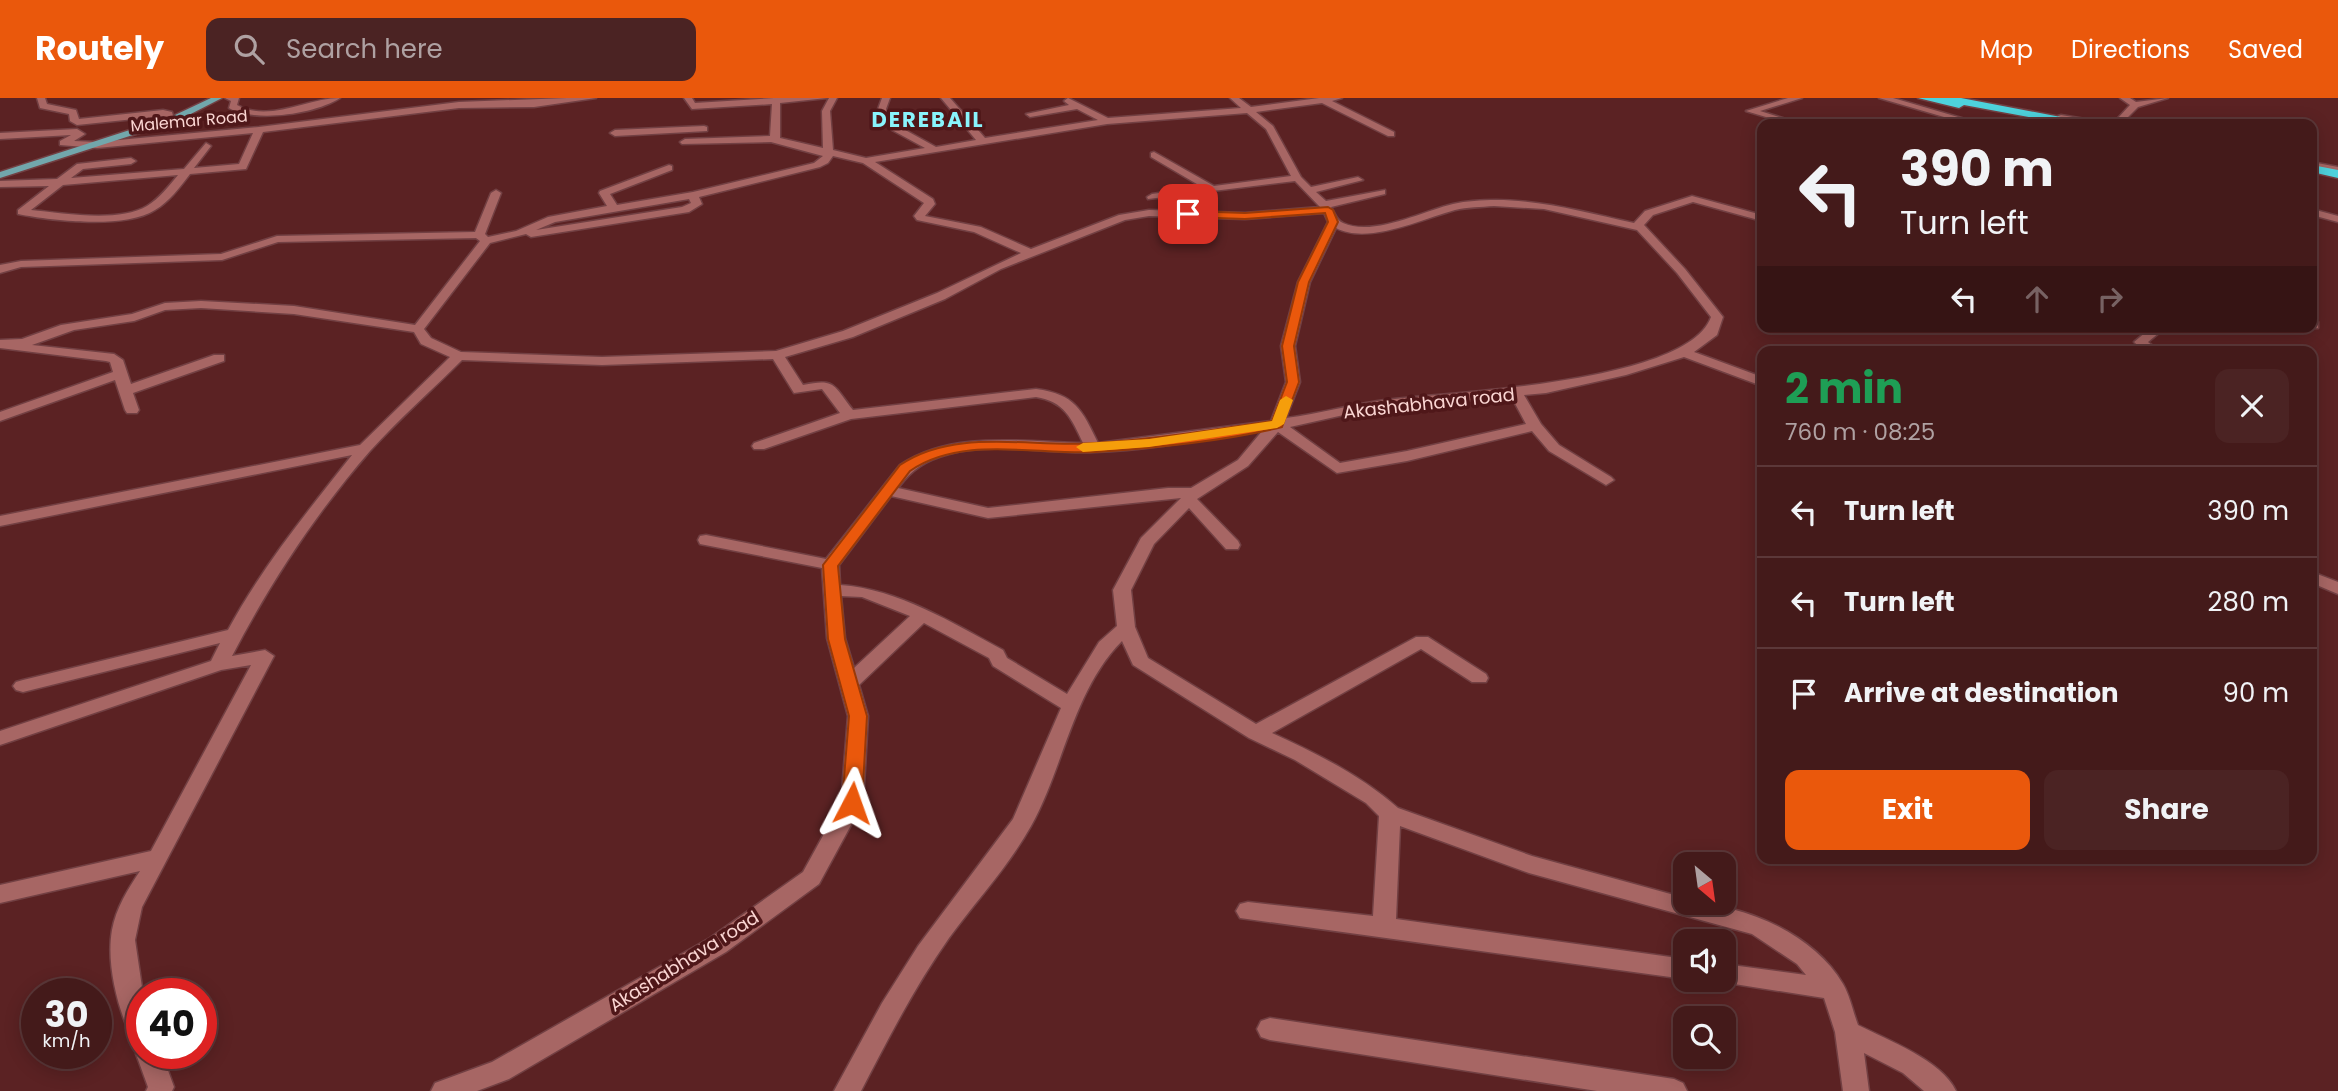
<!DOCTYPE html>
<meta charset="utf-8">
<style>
:root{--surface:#441a1a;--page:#4b2323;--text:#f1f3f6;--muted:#afa1a2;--line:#5c3839;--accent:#ea580c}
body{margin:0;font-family:Poppins,sans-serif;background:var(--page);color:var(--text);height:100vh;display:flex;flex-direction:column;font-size:26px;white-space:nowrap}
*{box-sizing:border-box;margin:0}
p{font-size:23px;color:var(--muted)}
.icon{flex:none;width:38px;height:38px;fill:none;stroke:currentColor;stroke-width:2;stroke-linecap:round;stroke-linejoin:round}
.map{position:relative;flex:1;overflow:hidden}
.sheet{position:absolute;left:1757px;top:248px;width:560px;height:518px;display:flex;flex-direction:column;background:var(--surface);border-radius:14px;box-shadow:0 4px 18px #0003,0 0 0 2px var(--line)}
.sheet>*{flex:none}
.top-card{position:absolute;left:1757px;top:21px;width:560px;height:214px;border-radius:14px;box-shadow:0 4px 18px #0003,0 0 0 2px var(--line);background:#441a1a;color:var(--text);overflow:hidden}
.needle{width:46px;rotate:151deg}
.buttons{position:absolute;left:1673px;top:754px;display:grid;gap:14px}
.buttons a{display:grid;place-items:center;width:63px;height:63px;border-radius:14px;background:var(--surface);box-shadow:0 4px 18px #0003,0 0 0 2px var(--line);font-size:35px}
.speed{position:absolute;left:21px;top:880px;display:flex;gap:14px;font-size:35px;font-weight:700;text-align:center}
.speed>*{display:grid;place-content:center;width:91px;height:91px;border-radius:50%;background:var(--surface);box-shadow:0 4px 18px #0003,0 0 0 2px var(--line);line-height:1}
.speed small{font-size:18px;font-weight:400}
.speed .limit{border:10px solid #d22;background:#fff;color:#111}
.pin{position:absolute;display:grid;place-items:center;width:60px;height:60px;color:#fff;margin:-30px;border-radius:14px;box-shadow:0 4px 10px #0006}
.me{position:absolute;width:77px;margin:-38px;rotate:4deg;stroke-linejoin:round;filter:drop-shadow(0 0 5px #0008)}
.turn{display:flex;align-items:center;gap:24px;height:147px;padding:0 28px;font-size:32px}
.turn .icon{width:91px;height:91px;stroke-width:2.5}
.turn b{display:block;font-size:49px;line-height:60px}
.lanes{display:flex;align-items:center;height:66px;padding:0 28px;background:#0003;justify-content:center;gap:35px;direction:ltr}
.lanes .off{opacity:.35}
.round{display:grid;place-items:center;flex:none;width:74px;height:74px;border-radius:14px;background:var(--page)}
.overview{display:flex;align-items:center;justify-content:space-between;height:119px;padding:0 28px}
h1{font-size:42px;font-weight:700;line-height:52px;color:#1e9e55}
.cta{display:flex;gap:14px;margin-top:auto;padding:14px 28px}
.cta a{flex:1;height:80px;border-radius:14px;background:var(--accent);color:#fff;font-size:28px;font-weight:700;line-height:80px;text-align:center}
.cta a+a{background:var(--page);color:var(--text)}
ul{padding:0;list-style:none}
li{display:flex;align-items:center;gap:21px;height:91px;padding:0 28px;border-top:2px solid var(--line)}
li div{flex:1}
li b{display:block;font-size:26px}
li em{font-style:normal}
header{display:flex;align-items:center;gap:42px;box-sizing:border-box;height:98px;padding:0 35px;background:var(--accent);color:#fff}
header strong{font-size:33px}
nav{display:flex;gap:38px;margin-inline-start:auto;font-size:24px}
.search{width:490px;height:63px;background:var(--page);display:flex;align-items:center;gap:18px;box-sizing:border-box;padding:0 24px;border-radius:14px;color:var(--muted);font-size:26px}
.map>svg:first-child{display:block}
</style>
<header>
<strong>Routely</strong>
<div class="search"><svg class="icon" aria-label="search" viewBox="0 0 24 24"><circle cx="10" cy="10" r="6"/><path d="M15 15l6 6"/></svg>Search here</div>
<nav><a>Map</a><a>Directions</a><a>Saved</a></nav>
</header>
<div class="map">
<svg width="2338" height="993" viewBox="0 0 2338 993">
<rect width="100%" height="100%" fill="#5b2223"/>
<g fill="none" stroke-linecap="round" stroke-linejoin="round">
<defs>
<path id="minor" d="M37,0H45L47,6L76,12L79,21L163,12L172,14L173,18L169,21L163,18L77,27L70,23L69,16L40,10Z
M225,0H239L237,7C269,25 307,0 340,0C315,16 255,25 229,10L231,3Z
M567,0H596L534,9L459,10L263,34L246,71L190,76C180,89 169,104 155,112C126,131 52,123 18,116V112L49,88L0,89V83L57,81L77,66L131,60L136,63L131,66L83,71L71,80L184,71L206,45L211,48L194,70L239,66L253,35L97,50L60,47V43L71,37L0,41V35L77,31L85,36L74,43L97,44L259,29L459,4ZM178,77C169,88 159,101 147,108C119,125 62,115 31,112L63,87Z
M684,0H692L695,5L774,0H827L780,5V40L823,50L822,13L829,0H837L830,13L833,52L866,60L925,50L892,32L880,19L878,11L882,0H890L886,11L888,17L898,28L936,49L976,42L941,0H950L985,40L1098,22L1077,11L1030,19L1026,16L1069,7L1064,3L1068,0L1108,20L1241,10L1230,0H1239L1251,9L1319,0H1342L1332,3L1394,34V38H1388L1322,5L1256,14L1273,28L1301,79L1311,89L1358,79L1363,82L1316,94L1326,103L1385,92V96L1331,109C1335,115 1336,122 1343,125C1373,139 1423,113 1453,106C1466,103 1482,102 1496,102C1543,102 1588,115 1634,125L1645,113L1692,98L1762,117V123L1693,104L1653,117L1644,127L1685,171L1723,219L1717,237L1694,254L1762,279V288L1684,259L1626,277L1546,295L1524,297L1541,326L1559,347L1611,379L1614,382L1606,387L1549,353L1532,333L1407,363L1337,375L1278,334L1248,368L1197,401L1238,443L1240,447L1238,451H1226L1189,410L1154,446L1131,492L1135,529L1148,560L1256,626L1416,539H1428L1486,576L1488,580L1486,584H1472L1421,551L1272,635C1316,655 1362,678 1398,710L1532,758L1685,800V805C1742,805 1813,835 1843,886C1850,898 1853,914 1858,927C1887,942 1942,962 1956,993H1924L1903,975L1864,955L1869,993H1843L1835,934L1824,900L1715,883L1724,882V866L1806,877L1797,866L1752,836L1529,775L1400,728L1396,821L1685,861V881L1240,820L1236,813L1240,806L1248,804L1373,818L1379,718L1366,705L1295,662L1249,640L1133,567L1122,543C1073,592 1064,669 1031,728C1008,769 976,803 949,840C915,888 888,941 861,993H834L882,905L918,848L1013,721L1061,610L993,568L989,560L924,525L859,587L868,618L863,705L819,786L726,854L509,981L477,993H431L435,985L492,964L710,840L803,774L841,705L848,618L827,540L822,470L700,446L698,442L700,438L706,437L826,461L900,367C952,332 1023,344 1083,345C1072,321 1064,303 1036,299L851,321L764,351H754L752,348L754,345L840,315L822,291L794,295L773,261L602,267L462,262C432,292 399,321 370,353C316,415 270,485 232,558L265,552L274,558L142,809L135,842L143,896L142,946L133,943C118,912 106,866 112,832C116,810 128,791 140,773L0,805V787L151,753L251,567L221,572L0,647V633L211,563L220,545L23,594L16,592L13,588L16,584L23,582L228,532C262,469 307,414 352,357L0,428V418L360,347L450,259L421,246L414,234L294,216L201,210L165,212L134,223L74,232L32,247L114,256L123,262L131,286L214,257H224V263L133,295L139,312L137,315H127L125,312L115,282L0,323V314L113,274L110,264L106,263L0,250V242L22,241L61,227L132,216L165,205L201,203L294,208L415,227L480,143L476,140L278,144L222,162L21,169L0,175V167L21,163L221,156L277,138L475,134L491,95L496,92L501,95L485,136L488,139L516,133L548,119L607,108L599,95L600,93L669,67L672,68V72L610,96L617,107L693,94L814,65L823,58L771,44L682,46L680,44L685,41L770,38L772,6L692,11ZM1247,15L1266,31L1291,78L1214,88L1154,54L1151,55V59L1202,89L1152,96L1147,99L1148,101L1295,83L1320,109L1245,115L1149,112L1119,117L1031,151L981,129L925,118L935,106L933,101L875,64L1107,26ZM833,58L863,65L924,105L914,118L917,122L974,134L1021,155L937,195L843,233L776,253L602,259L461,254L431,240L424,231L490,145L526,136L531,139L689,114L702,106L699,99L820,69L828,65ZM689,101L691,105L682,109L536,132L555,124ZM1494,108L1544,111L1637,132L1677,175L1711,219C1688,285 1450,294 1386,302C1352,306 1320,316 1286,320L1300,284L1295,248L1310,184L1336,130C1368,147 1422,121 1455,112C1467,109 1481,109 1494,108ZM1324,115L1328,124L1298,184L1281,248L1286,284L1271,323L1098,345C1082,312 1075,296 1036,291L853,312C833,287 836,280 803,287L785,259L853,239L945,201L1001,171L1125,122L1149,118L1245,121ZM1511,298L1526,326L1407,353L1340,365L1290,329L1357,314ZM1263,332L1238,362L1191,390H1168L988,410L898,390C912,371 926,362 949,356C996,344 1046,356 1094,354C1150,352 1207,341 1263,332ZM891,398L988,420L1181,400L1141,440L1113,492L1117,528L1099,544L1067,596L1007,560L1003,552C952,525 899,491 840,487L839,467ZM841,498L862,499L910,518L854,570L845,540Z
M1788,0H1802L1760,13L1802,26H1789L1746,13Z
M1879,0H1893L1982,26H1968Z
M2120,0H2130L2136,4L2168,0L2138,9L2127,20L2134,26H2125L2118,20L2130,7Z
M2061,17L2097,23L2102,26L2058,22V18Z
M704,28L707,29V33L615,38L610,35L615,32Z
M2312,64L2338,69V75L2312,70Z
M2312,111L2338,118V124L2312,117Z
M2312,223L2318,224V230H2308L2312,229Z
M2152,229H2166L2148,244L2160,254H2145L2134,244Z
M2312,474L2338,484V496L2312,485Z
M1270,920L1674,981L1683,985L1687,993H1597L1270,942L1261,939L1257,931L1261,923Z
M142,947V956H162L174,989L172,993H146L148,989L136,956Z"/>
<path id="major" d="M211,0H222L179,22L0,80V74L173,18Z"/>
<path id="highway" d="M1918,0H1961L2082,23L2087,26H2066L1964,7L1959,10Z
M2312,67L2338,72V80L2312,74Z"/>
</defs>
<use href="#minor" stroke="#724043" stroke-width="3"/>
<use href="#major" stroke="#724043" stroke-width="3"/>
<use href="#highway" stroke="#724043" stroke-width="3"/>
<use href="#minor" fill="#a76664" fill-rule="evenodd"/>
<use href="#major" fill="#72a7ac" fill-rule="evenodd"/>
<use href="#highway" fill="#4ed2dc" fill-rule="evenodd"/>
</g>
<path fill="#ea580c" stroke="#983908" stroke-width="2" d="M1328,109L1333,112L1338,124L1309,184L1294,248L1299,284L1282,329C1225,343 1154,350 1095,354C1035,357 962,337 910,373L838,468L845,541L867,618L862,705L859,710H845L842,705L849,618L828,541L823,467L900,367C956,329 1032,350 1095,345C1155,341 1213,332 1272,323L1287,284L1282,248L1298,184L1328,124L1325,115L1245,121L1188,119L1183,116L1188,113L1245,115Z"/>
<path fill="#f59e0b" d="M1286,298L1293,302L1284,326L1277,330L1149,349L1083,354L1076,349L1083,345L1149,341L1272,323L1280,302Z"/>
<g text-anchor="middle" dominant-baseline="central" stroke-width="7" stroke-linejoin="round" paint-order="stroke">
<g font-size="16" fill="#fbd6d3" stroke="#4f1719">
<text transform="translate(189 23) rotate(-5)">Malemar Road</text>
</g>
<g font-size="18" fill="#fbd6d3" stroke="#4f1719">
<text transform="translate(1429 305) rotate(-6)">Akashabhava road</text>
<text transform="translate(684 863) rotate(-32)">Akashabhava road</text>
</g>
<g font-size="21" font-weight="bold" letter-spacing="2" fill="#89f4fc" stroke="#4f1719">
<text x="928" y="21">DEREBAIL</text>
</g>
</g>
</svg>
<div class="buttons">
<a><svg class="needle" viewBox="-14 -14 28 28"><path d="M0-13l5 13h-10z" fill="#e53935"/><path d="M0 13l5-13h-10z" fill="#afa1a2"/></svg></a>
<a><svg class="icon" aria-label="sound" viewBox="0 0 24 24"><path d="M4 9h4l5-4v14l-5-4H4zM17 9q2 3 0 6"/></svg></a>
<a><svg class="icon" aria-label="search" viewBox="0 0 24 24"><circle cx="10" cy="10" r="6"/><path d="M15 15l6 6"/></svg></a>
</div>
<div class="speed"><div>30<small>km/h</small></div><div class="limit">40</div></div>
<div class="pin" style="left:1188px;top:116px;background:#d93025"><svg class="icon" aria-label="arrive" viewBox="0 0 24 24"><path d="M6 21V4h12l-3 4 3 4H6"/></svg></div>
<svg class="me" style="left:852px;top:705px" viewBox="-20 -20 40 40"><path d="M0-17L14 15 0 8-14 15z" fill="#ea580c" stroke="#fff" stroke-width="4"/></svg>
<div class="top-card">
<div class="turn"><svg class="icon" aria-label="left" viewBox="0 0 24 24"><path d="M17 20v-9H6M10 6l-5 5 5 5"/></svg><div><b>390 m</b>Turn left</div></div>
<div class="lanes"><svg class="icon" aria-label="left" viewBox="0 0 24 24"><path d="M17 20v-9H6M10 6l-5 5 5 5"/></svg><svg class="icon off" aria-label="ahead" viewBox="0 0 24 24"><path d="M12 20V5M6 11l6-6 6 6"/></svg><svg class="icon off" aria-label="right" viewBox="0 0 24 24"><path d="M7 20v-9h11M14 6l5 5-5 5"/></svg></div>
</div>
<section class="sheet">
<div class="overview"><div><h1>2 min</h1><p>760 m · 08:25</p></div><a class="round"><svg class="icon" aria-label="close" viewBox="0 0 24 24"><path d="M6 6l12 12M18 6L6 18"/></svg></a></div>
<ul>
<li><svg class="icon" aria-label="left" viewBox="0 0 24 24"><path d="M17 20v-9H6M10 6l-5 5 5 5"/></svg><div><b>Turn left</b></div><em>390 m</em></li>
<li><svg class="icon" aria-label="left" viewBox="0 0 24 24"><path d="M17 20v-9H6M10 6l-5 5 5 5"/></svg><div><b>Turn left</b></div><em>280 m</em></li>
<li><svg class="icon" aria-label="arrive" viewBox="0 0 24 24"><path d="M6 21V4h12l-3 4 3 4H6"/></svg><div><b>Arrive at destination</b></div><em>90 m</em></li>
</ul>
<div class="cta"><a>Exit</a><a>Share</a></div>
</section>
</div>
